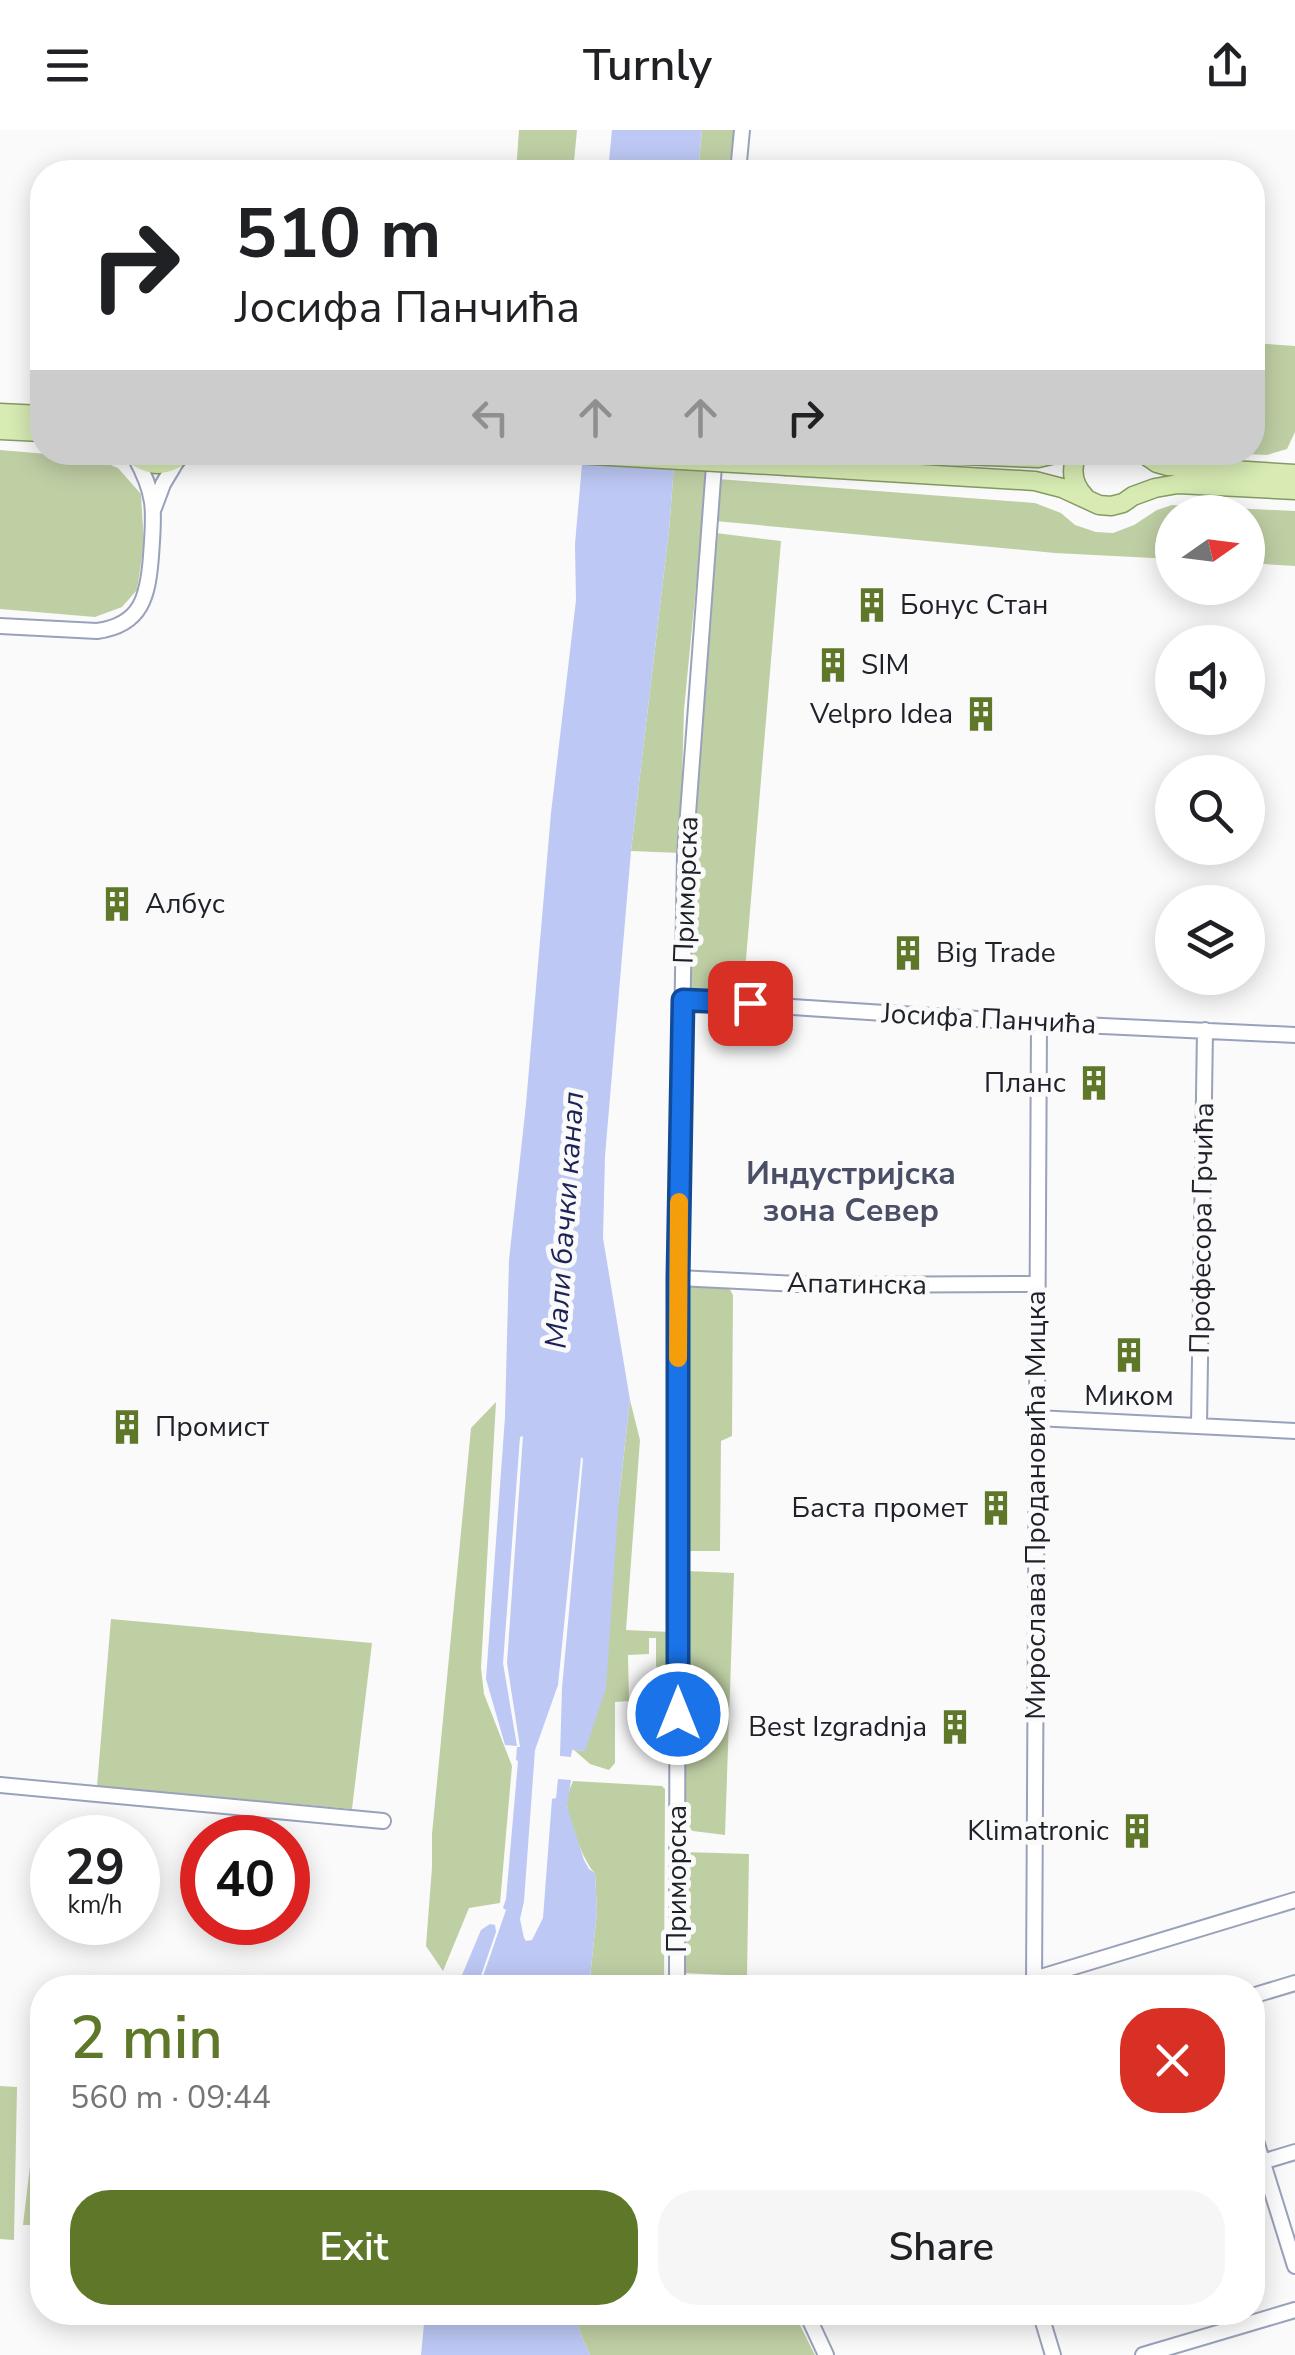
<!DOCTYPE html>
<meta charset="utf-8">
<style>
:root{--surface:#fff;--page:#f6f6f6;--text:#202124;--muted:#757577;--accent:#5f7729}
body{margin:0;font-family:"Nunito Sans",sans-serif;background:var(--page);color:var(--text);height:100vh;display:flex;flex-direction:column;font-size:38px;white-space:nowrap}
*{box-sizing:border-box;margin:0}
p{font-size:32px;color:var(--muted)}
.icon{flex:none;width:55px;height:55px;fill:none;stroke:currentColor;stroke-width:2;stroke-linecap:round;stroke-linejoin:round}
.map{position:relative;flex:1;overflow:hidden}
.side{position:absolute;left:30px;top:1845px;width:1235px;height:350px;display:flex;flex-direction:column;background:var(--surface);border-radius:40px;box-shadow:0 5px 25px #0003}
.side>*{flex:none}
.banner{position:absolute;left:30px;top:30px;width:1235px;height:305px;border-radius:40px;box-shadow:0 5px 25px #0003;background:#fff;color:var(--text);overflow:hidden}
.needle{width:65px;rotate:76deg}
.controls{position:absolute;left:1155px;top:365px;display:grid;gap:20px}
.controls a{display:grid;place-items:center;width:110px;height:110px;border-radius:50%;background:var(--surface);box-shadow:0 5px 25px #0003;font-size:50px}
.speed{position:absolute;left:30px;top:1685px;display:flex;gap:20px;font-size:50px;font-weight:700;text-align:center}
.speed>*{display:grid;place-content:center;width:130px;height:130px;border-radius:50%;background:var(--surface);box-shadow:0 5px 25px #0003;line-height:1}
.speed small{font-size:25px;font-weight:400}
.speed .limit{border:15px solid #d22;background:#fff;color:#111}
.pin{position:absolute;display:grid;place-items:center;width:85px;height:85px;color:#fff;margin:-42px;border-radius:20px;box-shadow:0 5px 15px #0006}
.me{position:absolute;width:110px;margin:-55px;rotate:0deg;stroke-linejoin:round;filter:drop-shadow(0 0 8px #0008)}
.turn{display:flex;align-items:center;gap:35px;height:210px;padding:0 40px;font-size:45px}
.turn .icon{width:130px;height:130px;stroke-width:2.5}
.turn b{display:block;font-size:70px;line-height:85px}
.lanes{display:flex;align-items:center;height:95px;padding:0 40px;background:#0003;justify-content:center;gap:50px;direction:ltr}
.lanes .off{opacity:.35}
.round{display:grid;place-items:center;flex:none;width:105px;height:105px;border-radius:40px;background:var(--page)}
.overview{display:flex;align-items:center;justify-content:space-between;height:170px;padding:0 40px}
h1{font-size:60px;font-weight:600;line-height:75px;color:var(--accent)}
.primary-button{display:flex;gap:20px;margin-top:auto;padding:20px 40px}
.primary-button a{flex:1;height:115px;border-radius:40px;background:var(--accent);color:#fff;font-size:40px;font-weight:600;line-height:115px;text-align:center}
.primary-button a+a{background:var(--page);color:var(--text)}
header{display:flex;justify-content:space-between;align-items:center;height:130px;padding:0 40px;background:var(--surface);font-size:45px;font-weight:600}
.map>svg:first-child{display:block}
</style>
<header><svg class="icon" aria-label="menu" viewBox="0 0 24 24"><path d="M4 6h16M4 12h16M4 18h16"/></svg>Turnly<svg class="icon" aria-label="share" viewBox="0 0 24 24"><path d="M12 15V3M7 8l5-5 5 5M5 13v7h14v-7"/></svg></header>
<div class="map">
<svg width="1295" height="2225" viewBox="0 0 1295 2225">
<rect width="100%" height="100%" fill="#fafafa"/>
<path fill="#bfcfa4" d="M519,0H577L573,42H516Z
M702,0H738L734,42H698Z
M1253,213L1295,216V302L1287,319L1267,325L1222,323L1252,322Z
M0,320L94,328L118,338L141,364L144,413L137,460L122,477L95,487L0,479Z
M675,323H709L684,580L680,723L631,721L669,400Z
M718,349L1035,373L1061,383L1075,395L1096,402L1113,403L1134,395L1157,380L1172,375L1295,381V436L1248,433V382H1172V429L1055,423L715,391Z
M716,403L781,411L743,865H689L691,728Z
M685,1155L728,1156L733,1165L732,1306L721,1311L720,1421H688L684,1414Z
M630,1270L640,1310L626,1500L671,1502L669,1541L659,1540L656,1536V1508H649V1524L628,1525L629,1571L615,1572V1633L609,1640L590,1634L574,1620L585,1621L619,1368Z
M496,1272L481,1538L484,1564L512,1636L500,1773L469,1778L443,1841L426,1816L432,1737V1704L471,1298Z
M688,1441L734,1443L725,1705L693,1701L684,1696L685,1446Z
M111,1489L372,1513L352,1679L97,1656Z
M573,1651L662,1656L665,1659L664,1857H589L597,1782L595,1743C585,1735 568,1690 567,1675C566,1667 570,1659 573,1651Z
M685,1722L749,1724L747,1846L683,1843Z
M0,1956L17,1957L14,2110L0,2109Z
M36,1985L42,1986V2095H23Z
M574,2183H794L815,2225H590L582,2208Z"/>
<path fill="#bdc8f4" d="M612,0H702L698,42H608Z
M583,323H675L669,400L631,721L605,1026L603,1108L630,1270L619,1368L606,1558L585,1621L572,1620L571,1627L560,1626L562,1558L583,1329L581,1327L558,1555L535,1620L524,1771L520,1789L524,1808L526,1811L532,1810L543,1788L552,1669L556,1668L558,1649L571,1650L567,1677L584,1730L589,1739L595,1743L597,1782L589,1857L479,1858L506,1780L503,1778L506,1769L518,1631L516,1630L517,1617H520L507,1533L523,1306L520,1307L503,1533L517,1616L505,1615L486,1549L505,1287L509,1130L526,974L551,683L576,470L575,414Z
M490,1794L495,1795L496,1802L477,1857H457L481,1800Z
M425,2183H574L582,2208L590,2225H421Z"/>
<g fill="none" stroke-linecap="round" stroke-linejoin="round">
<defs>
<path id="minor" d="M738,42L742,0
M154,378L163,354L178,329
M0,496L97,501C142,495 148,466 151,426C154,382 157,367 135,327
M683,870L1039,893L1295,905
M678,1148L820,1155L1037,1154
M1036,1288L1295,1301
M1199,1296L1205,900
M0,1655L383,1691
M1034,1849L1295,1770
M677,1858L678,1148L685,724L715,322
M1034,1858L1039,893
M1252,1866L1295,1853
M1252,1998L1295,2136
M1252,2035L1295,2022
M806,2182L826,2225
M1040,2182L1053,2225
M1143,2225L1295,2180"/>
<path id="major" d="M0,283L42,285
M0,300L42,302
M131,322C147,338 168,338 185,322
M887,322L1038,328L1064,322
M1078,322C1070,339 1072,354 1085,367
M1141,322L1157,333L1168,336L1295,344
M787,336L1035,351L1062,358L1099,375L1111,376L1123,373L1133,366L1155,358L1178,354L1295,360"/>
</defs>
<use href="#minor" stroke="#9aa1ba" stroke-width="18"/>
<use href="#major" stroke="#859b62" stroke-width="21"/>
<use href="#minor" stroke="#fff" stroke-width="14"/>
<use href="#major" stroke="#d7ebb3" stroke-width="18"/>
<defs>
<path id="major-bridge" d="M539,322L787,336"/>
</defs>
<use href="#major-bridge" stroke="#859b62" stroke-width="21" stroke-linecap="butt"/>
<use href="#major-bridge" stroke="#d7ebb3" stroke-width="18"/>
</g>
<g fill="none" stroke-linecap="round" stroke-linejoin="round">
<defs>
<path id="route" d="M678,1584V1148L683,870L750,873"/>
</defs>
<use href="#route" stroke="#114b97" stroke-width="25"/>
<use href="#route" stroke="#1a73e8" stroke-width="18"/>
<path stroke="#f59e0b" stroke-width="18" d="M678,1228L679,1072"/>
</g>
<defs>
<symbol id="building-bare" viewBox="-9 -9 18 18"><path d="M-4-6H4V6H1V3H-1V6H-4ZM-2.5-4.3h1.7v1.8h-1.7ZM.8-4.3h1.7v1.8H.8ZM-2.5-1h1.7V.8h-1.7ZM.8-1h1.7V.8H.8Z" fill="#5f7729" stroke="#fafafa" stroke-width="2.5" paint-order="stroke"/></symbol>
</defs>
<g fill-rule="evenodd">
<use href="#building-bare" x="847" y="450" width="50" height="50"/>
<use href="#building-bare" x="808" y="510" width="50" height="50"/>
<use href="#building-bare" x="956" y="559" width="50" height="50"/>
<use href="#building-bare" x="92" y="749" width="50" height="50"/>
<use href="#building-bare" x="883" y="798" width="50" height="50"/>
<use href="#building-bare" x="1069" y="928" width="50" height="50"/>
<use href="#building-bare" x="1104" y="1200" width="50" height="50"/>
<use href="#building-bare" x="102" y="1272" width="50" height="50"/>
<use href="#building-bare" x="971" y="1353" width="50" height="50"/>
<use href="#building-bare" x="930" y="1572" width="50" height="50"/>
<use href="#building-bare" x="1112" y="1676" width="50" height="50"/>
</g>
<g text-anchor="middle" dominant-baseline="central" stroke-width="10" stroke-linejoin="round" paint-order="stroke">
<g font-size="28" fill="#1e202a" stroke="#fafafa" text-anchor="start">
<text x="900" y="475">Бонус Стан</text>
<text x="861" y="535">SIM</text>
<text x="953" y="584" text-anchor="end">Velpro Idea</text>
<text x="145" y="774">Албус</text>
<text x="936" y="823">Big Trade</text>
<text x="1066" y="953" text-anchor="end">Планс</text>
<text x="1129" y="1266" text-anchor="middle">Миком</text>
<text x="155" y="1297">Промист</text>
<text x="968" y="1378" text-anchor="end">Баста промет</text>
<text x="927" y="1597" text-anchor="end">Best Izgradnja</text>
<text x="1109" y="1701" text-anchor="end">Klimatronic</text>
</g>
<g font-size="28" fill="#1e202a" stroke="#fafafa">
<text transform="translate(686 760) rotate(-88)">Приморска</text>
<text transform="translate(989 889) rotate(3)">Јосифа Панчића</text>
<text transform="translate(1202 1098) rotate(-89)">Професора Грчића</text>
<text transform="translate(857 1154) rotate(1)">Апатинска</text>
<text transform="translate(1036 1375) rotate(-90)">Мирослава Продановића Мицка</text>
<text transform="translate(677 1749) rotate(-90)">Приморска</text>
</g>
<g font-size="30" font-style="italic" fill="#1d2357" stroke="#fafafa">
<text transform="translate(565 1090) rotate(-86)">Мали бачки канал</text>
</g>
<g font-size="32" font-weight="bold" fill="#4a4f66" stroke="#fafafa">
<text x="851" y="1043">Индустријска<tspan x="851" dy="37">зона Север</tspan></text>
</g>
</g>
</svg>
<div class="controls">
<a><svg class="needle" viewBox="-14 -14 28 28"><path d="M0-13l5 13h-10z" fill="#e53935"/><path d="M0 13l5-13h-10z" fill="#757577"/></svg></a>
<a><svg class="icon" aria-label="sound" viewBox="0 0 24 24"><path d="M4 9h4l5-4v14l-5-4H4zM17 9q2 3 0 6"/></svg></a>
<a><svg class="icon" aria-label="search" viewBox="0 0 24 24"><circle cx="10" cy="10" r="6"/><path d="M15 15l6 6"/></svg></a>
<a><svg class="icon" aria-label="layers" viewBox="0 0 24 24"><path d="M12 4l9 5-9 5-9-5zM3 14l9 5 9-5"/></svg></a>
</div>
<div class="speed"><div>29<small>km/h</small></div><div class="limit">40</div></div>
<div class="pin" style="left:750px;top:873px;background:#d93025"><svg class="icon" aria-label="arrive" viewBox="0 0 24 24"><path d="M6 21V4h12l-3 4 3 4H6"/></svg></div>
<svg class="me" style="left:678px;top:1584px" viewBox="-20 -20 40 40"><circle r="17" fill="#1a73e8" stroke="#fff" stroke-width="3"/><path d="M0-11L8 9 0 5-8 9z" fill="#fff"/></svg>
<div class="banner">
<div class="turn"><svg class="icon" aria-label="right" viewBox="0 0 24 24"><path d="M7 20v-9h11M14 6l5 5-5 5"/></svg><div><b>510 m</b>Јосифа Панчића</div></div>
<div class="lanes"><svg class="icon off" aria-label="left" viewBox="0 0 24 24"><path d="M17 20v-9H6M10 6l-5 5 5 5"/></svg><svg class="icon off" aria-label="ahead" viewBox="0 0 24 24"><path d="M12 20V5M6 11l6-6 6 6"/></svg><svg class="icon off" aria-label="ahead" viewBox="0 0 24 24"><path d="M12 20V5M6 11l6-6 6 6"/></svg><svg class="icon" aria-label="right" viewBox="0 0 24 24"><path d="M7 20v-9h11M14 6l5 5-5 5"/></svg></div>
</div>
<section class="side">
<div class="overview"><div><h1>2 min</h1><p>560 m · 09:44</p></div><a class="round" style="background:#d93025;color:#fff"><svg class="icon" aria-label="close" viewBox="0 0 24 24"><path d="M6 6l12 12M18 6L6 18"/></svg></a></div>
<div class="primary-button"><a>Exit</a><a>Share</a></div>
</section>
</div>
